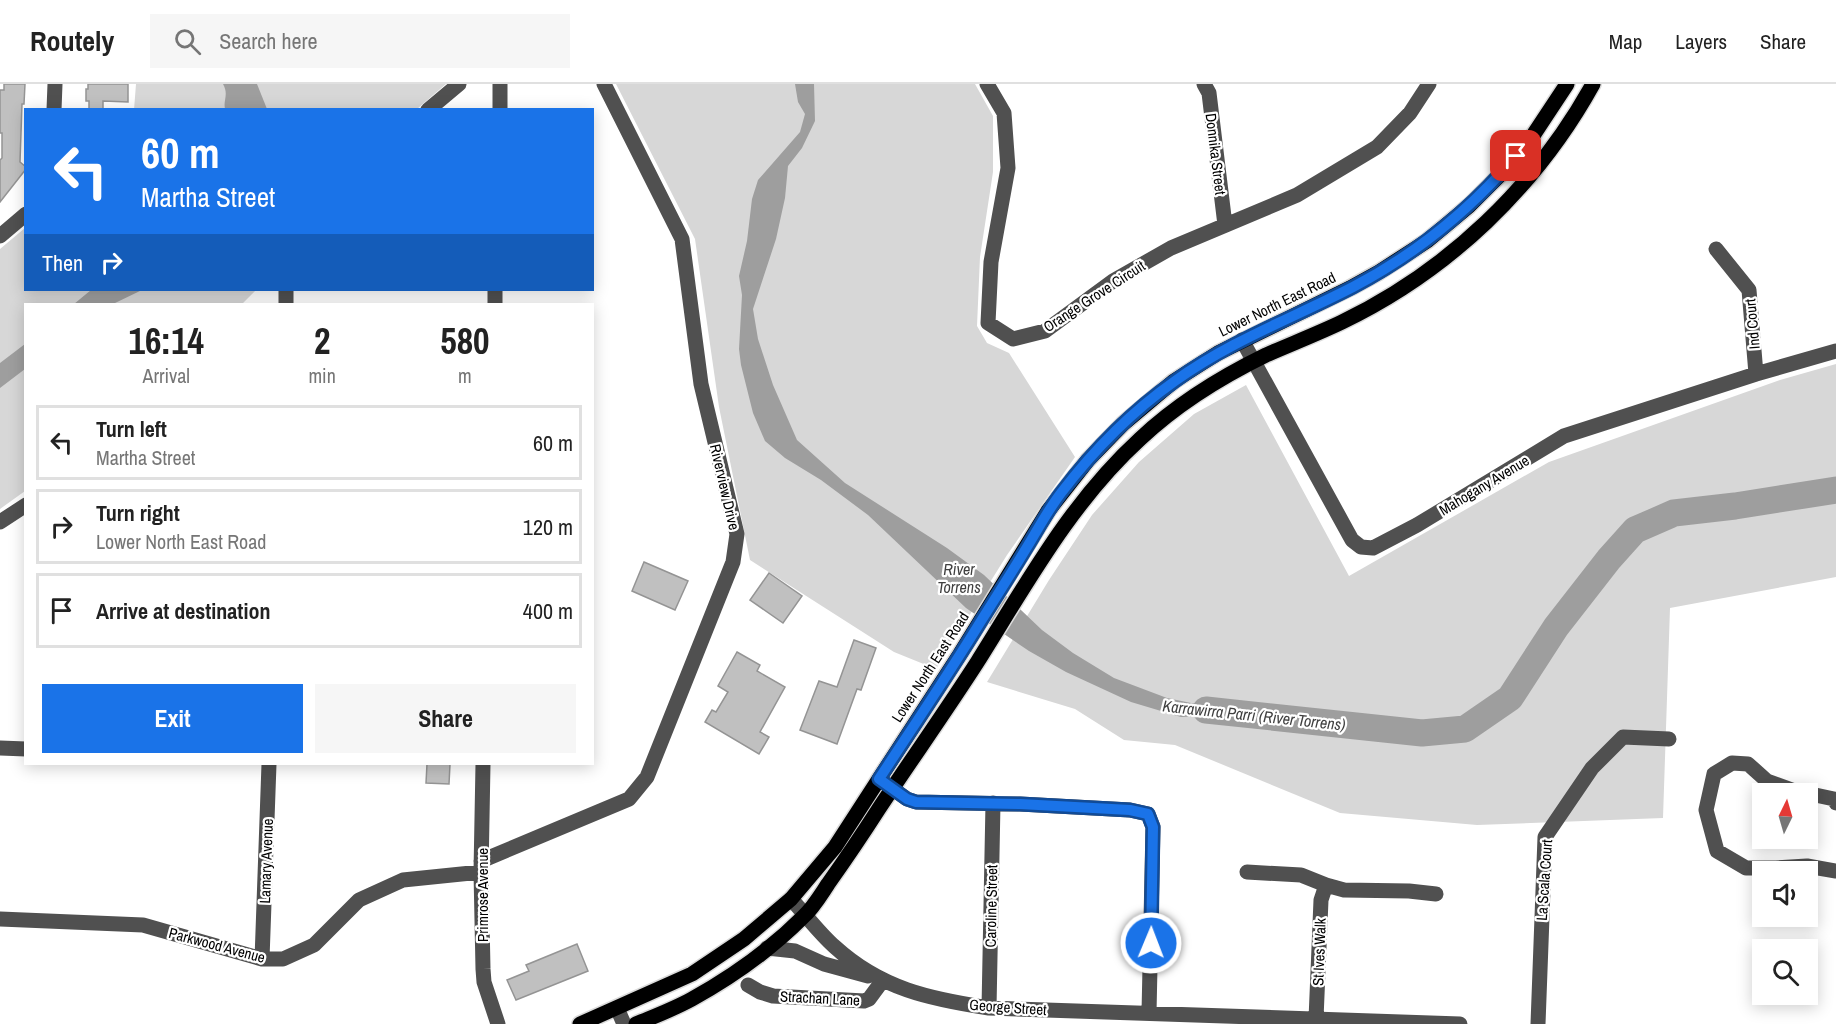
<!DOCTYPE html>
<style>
:root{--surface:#fff;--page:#f6f6f6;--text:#222;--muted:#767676;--line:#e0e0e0;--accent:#1a73e8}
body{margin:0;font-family:"Archivo Narrow",sans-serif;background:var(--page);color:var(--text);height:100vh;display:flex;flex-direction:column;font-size:22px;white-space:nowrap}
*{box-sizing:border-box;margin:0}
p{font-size:20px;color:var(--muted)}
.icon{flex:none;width:33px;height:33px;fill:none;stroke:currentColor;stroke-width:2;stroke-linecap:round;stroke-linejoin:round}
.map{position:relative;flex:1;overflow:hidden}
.drawer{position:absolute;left:24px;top:219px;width:570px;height:462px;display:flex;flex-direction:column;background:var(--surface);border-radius:0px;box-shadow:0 3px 15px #0003}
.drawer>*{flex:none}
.hud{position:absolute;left:24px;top:24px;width:570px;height:183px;border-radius:0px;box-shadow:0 3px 15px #0003;background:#1a73e8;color:#fff;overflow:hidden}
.needle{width:39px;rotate:5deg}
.tools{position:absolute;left:1752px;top:699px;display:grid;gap:12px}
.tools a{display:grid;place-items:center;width:66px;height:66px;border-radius:0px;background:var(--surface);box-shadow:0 3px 15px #0003;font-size:30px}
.pin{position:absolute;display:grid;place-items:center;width:51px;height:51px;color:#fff;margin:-26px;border-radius:12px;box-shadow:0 3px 9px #0006}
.me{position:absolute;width:66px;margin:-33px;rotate:1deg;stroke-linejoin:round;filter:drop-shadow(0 0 4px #0008)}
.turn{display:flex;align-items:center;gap:21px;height:126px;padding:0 18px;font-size:27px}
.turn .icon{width:78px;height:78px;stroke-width:2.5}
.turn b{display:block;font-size:42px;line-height:51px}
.then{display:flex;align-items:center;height:57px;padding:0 18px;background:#0003;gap:12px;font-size:22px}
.eta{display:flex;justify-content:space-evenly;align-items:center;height:102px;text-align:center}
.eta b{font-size:36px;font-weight:700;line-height:42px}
.cta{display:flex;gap:12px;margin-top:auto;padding:12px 18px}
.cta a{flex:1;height:69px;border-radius:0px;background:var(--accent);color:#fff;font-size:24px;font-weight:700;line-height:69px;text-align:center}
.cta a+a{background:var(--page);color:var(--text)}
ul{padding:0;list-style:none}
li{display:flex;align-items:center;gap:18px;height:75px;margin:0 12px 9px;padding:0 6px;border:3px solid var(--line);border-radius:0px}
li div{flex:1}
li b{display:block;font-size:22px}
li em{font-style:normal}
header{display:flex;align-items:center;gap:36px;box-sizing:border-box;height:84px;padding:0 30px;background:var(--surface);border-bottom:2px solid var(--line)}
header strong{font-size:28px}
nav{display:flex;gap:33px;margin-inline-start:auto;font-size:21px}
.search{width:420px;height:54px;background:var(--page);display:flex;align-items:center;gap:15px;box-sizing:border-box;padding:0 21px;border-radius:0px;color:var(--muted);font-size:22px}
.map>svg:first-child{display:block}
</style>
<header>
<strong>Routely</strong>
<div class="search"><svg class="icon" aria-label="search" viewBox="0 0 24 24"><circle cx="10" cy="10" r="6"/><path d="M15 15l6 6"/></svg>Search here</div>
<nav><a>Map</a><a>Layers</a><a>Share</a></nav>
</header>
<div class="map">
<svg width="1836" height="940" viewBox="0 0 1836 940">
<rect width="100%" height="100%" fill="#fff"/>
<path fill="#d7d7d7" d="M136,0H446L417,25L134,26Z
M616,0H975L993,32V88L980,173L977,242L987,259L1009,269L1075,373L1007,471L936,585L894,568L750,476L719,323L695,155Z
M25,144L26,206H256L242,220H26L25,407L0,425V165Z
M1836,280V493L1670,524L1663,734L1477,741L1340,729L1175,661L1124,656L1075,625L987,598L1049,496L1092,431L1139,378L1194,330L1246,301L1349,492L1549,378L1780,296Z"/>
<path fill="#9e9e9e" d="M223,0H257L267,25H225C223,15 229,11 223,0Z
M795,0H814L815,37L802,64L788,82L785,114L776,155L753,225L758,255L773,301L797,356L845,399L947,464L984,491L1042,546L1073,569L1114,594L1167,614L1244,630L1181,633L1131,618L1066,588L1029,567L966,524L868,431L821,396L785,374L765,357L753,329L741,281L739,265L742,211L739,192L747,157L752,115L758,96L800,48L805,30L798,18Z
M91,206H142L113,220H74Z
M25,260V285L0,304V279Z"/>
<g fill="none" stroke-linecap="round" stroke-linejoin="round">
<path stroke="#9e9e9e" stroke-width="27" d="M1206,626L1422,649L1465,645L1510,614L1556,543L1609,475L1635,446L1674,429L1735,422L1836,406"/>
</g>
<path fill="#c0c0c0" stroke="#949494" stroke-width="1.5" d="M4,0H25L24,20H22L20,78L26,83V85L0,118V76L2,74V49H0V6H4Z
M88,0H128V18L103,17V26H89V17H86V5H88Z
M644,478L688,497L675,526L632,507Z
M769,489L802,512L783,539L750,516Z
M854,556L876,564L861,606L857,605L837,660L800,646L819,597L837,603Z
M737,568L760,581L757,587L785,603L760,648L769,653L759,670L705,638L712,626L716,628L728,608L718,602Z
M427,680H450L449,700L426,699Z
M577,860L588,887L516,916L507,896L529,887L526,881Z"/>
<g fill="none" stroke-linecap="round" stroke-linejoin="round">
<defs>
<path id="major" d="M580,940L692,890L744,855L791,815L835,763L960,570L1048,427L1088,376L1123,340L1174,297L1218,269L1350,204L1379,188L1427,157L1469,122L1502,89L1534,50L1567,0
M636,940C655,932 674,925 692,915C732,893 771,865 803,833C813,824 820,812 828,800C845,776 862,751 878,726C911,676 946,627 978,577C1027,499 1071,418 1140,355C1177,320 1221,293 1266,271C1291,260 1317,250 1342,238C1448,187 1536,103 1593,0"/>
</defs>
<use href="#major" stroke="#dbdbdb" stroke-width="18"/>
<path stroke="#505050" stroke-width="15" d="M987,0L1004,29L1008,84L991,178L988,239L1013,255L1045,247L1113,197L1171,164L1297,111L1377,63L1410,29L1429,0
M1204,0L1209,9L1225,141
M54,26L55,0
M428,26L459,0
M500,26V0
M0,152L26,130
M1716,165L1749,206L1756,290
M286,220V206
M495,220V206
M1242,256L1352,456L1361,463L1373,464L1417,441L1564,352L1756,290L1836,267
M0,438L26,421
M0,664L26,665
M483,680L481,788L483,885L484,898L498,940
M882,697L907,715L916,718L1020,720L1130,726L1148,730L1153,743L1149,929
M1836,719L1834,715L1792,706L1767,697L1748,680L1732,679L1714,690L1706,726L1717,767L1746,784H1776L1807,782L1836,787
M481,777L629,715L647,693L733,478L737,450L701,300L682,155L604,0
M1247,788L1301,791L1326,801L1344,806L1409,807L1436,810
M791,815C806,831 819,849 835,863C881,905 930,915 989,924L1460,940
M0,835L143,841L262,875H283L314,861L359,816L403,796L481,788
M767,864L795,867L824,880L868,892
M262,875L269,680
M748,901L760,908L773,912L864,917L869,915L883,896
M617,924L624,940
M989,924L993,719
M1316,935L1321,816L1326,801
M1538,940L1545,753L1592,684L1623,653L1669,655"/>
<use href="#major" stroke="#000" stroke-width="15"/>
</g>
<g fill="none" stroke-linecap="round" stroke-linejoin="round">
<defs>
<path id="route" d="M1151,859L1153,743L1148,730L1130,726L1020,720L916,718L907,715L879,695C913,643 948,591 981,537C996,513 1012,488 1027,463C1038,445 1048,426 1061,409C1093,367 1131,328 1175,297C1230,257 1293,234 1353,203C1416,170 1470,126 1516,72"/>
</defs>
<use href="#route" stroke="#114b97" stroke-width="15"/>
<use href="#route" stroke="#1a73e8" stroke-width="10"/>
</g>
<g text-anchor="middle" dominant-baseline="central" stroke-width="4.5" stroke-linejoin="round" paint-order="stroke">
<g font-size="15" fill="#000" stroke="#fff">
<text transform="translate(1216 70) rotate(83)">Donnika Street</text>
<text transform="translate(1094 212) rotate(-33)">Orange Grove Circuit</text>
<text transform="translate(1277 220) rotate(-26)">Lower North East Road</text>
<text transform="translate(1752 240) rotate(-95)">Ind Court</text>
<text transform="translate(1484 401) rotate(-31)">Mahogany Avenue</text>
<text transform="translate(725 403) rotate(77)">Riverview Drive</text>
<text transform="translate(930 583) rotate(-57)">Lower North East Road</text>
<text transform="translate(266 777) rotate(-88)">Lamary Avenue</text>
<text transform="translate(1544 796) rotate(-86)">La Scala Court</text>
<text transform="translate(482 811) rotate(-90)">Primrose Avenue</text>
<text transform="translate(991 822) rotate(-89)">Caroline Street</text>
<text transform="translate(217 861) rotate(15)">Parkwood Avenue</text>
<text transform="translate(1319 868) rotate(-88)">St Ives Walk</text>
<text transform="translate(820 914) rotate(3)">Strachan Lane</text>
<text transform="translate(1008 923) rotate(4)">George Street</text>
</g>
<g font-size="16" font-style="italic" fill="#3f3f3f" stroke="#fff">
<text x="959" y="485">River<tspan x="959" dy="18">Torrens</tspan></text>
<text transform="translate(1254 631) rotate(6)">Karrawirra Parri (River Torrens)</text>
</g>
</g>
</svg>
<div class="tools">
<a><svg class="needle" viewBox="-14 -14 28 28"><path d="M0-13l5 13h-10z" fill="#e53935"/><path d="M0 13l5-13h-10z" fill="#767676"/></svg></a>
<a><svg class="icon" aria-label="sound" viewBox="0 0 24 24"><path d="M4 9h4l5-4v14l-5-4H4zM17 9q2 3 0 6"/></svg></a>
<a><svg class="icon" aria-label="search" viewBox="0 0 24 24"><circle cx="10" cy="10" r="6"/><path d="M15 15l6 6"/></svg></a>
</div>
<div class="pin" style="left:1516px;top:72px;background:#d93025"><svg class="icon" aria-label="arrive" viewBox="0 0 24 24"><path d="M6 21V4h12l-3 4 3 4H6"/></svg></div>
<svg class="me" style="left:1151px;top:859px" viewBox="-20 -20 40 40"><circle r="17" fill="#1a73e8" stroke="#fff" stroke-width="3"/><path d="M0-11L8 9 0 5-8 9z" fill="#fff"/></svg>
<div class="hud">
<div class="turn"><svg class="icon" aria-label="left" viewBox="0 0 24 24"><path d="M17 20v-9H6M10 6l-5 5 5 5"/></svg><div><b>60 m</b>Martha Street</div></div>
<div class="then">Then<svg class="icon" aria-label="right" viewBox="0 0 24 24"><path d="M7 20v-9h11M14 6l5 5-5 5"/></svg></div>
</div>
<section class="drawer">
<div class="eta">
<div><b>16:14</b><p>Arrival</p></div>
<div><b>2</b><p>min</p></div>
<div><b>580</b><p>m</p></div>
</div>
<ul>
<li><svg class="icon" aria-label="left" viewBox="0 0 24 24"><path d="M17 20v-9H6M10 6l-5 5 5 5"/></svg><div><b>Turn left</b><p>Martha Street</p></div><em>60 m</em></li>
<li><svg class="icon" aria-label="right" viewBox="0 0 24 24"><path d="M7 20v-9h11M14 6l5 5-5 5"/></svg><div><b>Turn right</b><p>Lower North East Road</p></div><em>120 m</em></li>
<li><svg class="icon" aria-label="arrive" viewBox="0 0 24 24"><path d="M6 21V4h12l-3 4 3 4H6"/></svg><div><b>Arrive at destination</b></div><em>400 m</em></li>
</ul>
<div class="cta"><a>Exit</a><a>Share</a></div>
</section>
</div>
